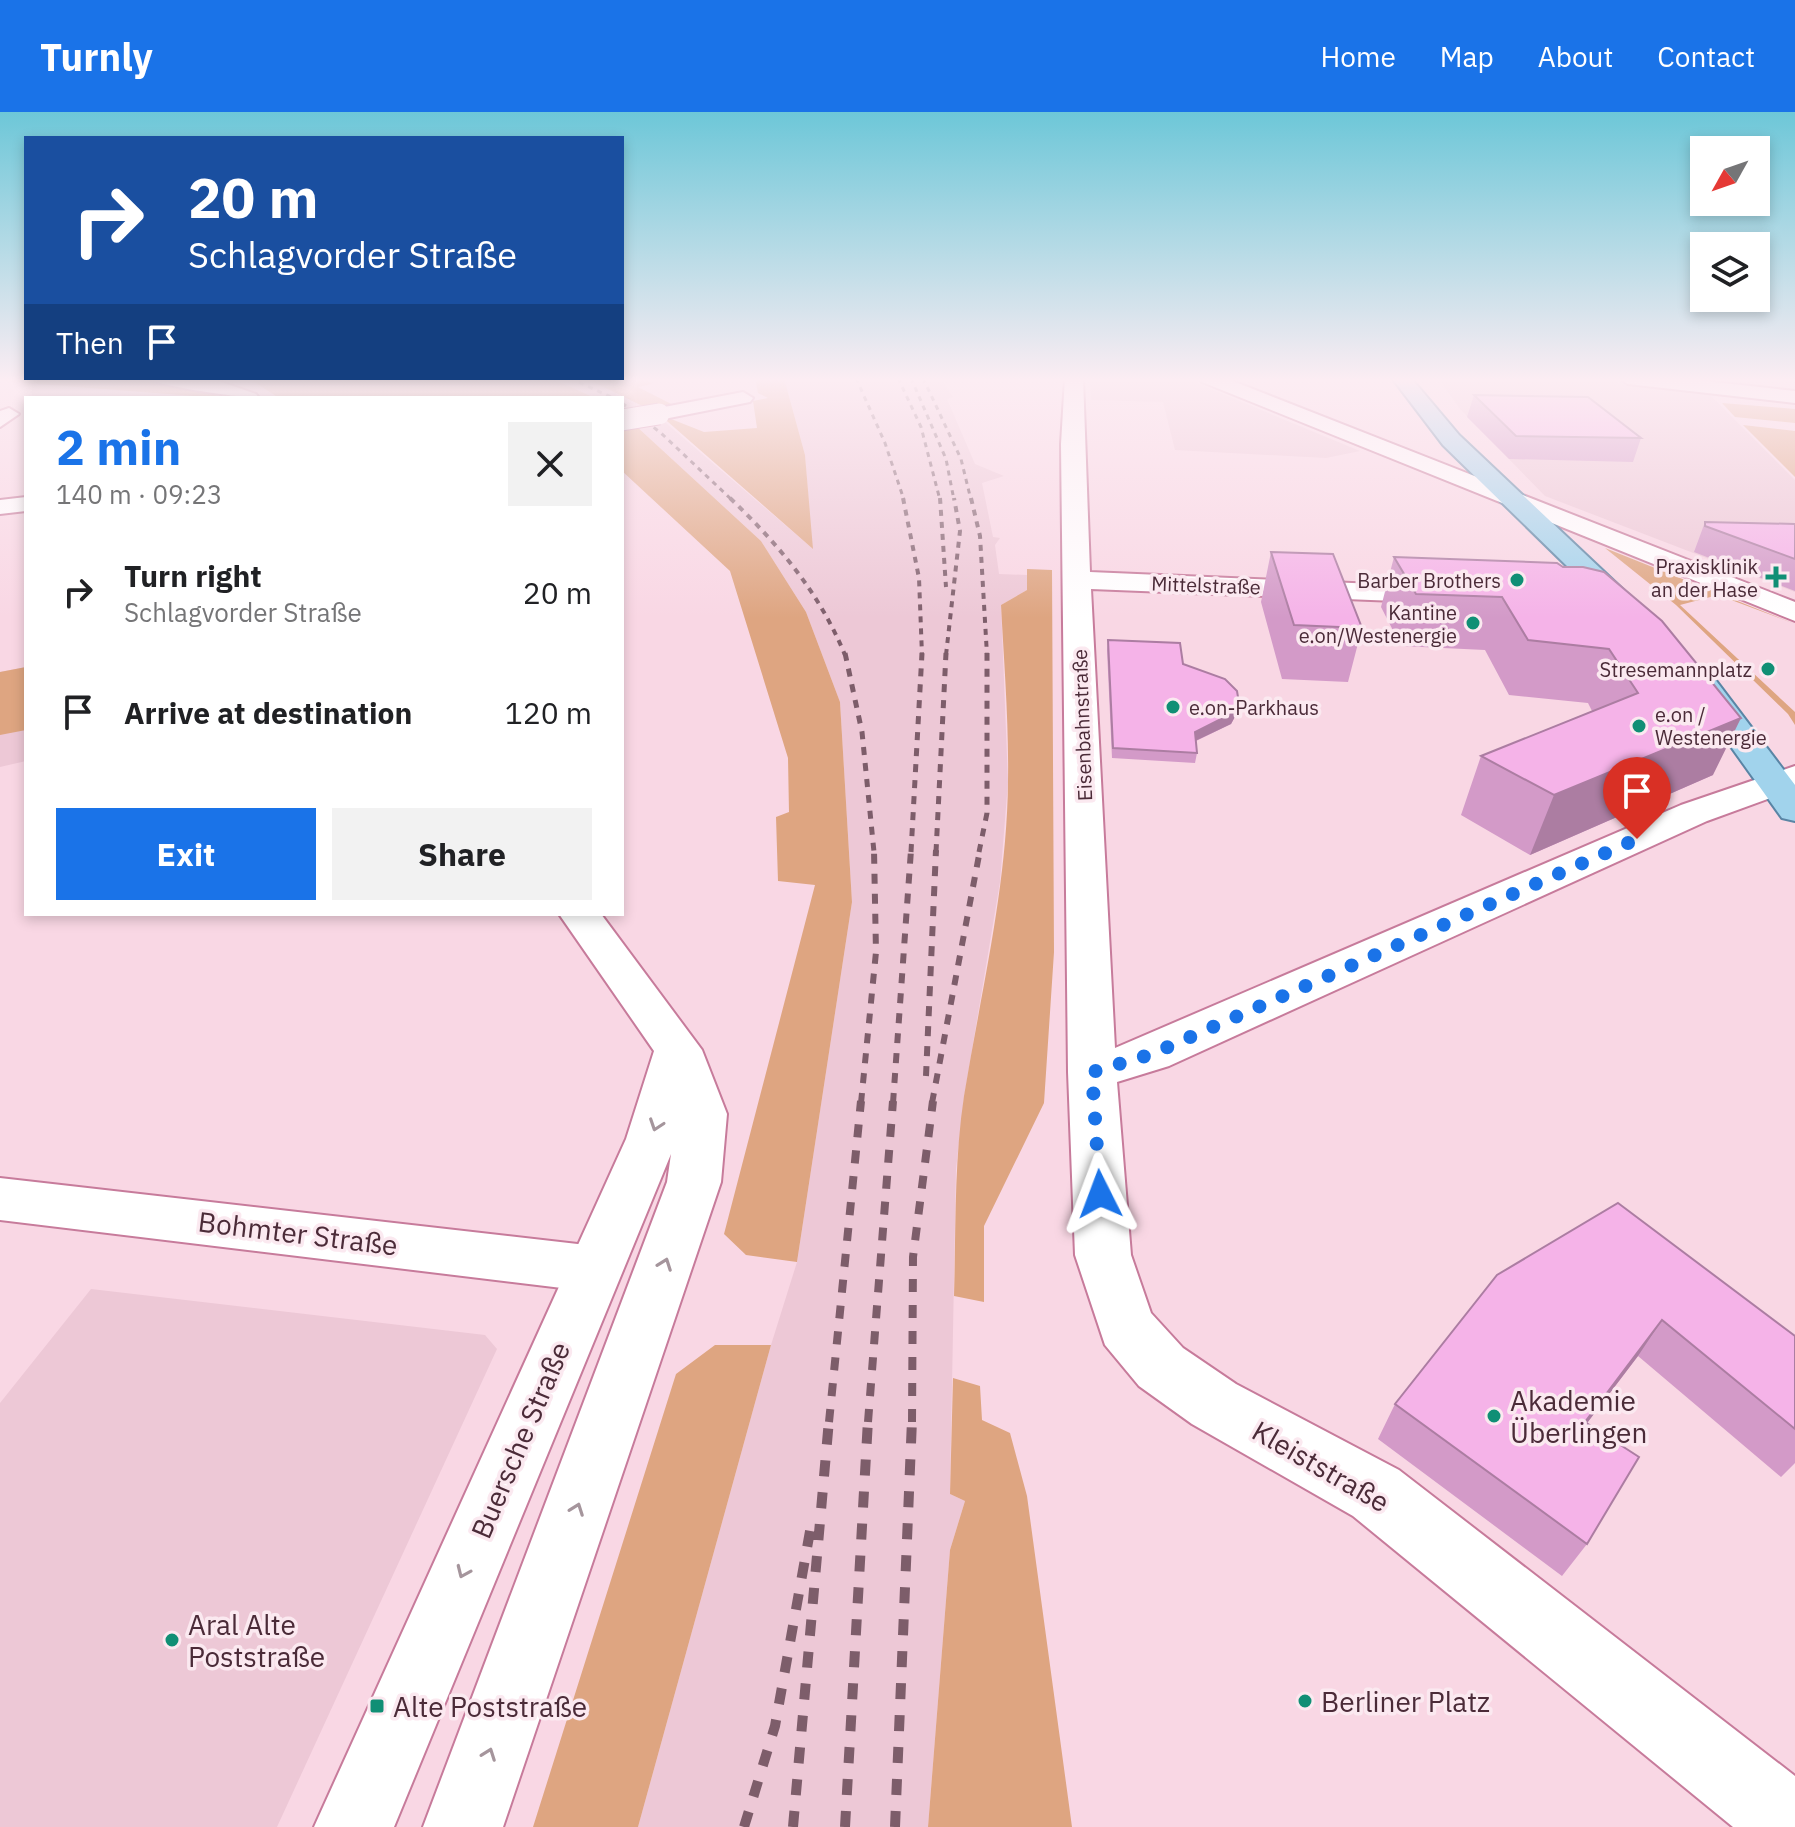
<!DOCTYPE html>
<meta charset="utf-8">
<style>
:root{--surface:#fff;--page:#f2f2f2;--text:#202124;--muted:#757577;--accent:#1a73e8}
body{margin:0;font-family:"IBM Plex Sans",sans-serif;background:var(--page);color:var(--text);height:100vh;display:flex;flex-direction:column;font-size:30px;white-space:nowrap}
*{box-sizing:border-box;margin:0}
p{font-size:26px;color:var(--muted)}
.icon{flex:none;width:44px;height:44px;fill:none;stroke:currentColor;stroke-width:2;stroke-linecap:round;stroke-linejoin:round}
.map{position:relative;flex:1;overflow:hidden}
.side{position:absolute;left:24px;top:284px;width:600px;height:520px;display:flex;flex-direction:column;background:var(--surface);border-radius:0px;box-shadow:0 4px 12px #0003}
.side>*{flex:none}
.guide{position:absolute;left:24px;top:24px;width:600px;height:244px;border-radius:0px;box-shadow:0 4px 12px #0003;background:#1a4fa0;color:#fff;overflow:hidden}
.needle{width:52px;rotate:230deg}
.tools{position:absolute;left:1690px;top:24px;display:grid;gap:16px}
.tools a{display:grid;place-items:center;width:80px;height:80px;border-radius:0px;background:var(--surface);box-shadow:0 4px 12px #0003;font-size:40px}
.pin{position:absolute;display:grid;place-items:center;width:68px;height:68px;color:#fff;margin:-82px -34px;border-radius:50% 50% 50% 0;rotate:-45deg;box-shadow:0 0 8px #0007}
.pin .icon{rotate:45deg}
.me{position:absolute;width:88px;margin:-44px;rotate:357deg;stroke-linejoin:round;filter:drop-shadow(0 0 6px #0008)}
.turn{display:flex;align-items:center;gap:28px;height:168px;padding:0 32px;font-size:36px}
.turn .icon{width:104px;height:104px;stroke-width:2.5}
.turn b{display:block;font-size:56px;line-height:68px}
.then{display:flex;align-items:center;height:76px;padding:0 32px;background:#0003;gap:16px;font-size:30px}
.round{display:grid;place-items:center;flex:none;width:84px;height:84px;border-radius:0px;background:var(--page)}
.overview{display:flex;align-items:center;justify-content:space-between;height:136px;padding:0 32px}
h1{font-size:48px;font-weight:700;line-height:60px;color:var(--accent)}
.cta{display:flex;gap:16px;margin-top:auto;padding:16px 32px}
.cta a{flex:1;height:92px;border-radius:0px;background:var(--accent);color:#fff;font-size:32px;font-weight:700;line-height:92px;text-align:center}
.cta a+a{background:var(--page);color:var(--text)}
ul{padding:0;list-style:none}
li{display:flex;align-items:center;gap:24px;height:120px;padding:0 32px}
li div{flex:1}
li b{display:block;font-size:30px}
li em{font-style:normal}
header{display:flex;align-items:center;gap:48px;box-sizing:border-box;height:112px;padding:0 40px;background:var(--accent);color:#fff}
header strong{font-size:38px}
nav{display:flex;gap:44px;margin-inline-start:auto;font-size:28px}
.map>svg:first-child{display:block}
</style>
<header>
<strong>Turnly</strong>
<nav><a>Home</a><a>Map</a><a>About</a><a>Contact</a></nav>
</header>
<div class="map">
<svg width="1795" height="1715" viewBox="0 0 1795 1715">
<rect width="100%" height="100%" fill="#f9d7e4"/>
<path fill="#edc8d6" d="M552,266H585L645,293L812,436L805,343L784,266H940L953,285L947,287L975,352L1004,364L982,371L993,425L1000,426L995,433L999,462L1027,463V478L1001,493L1008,670L1000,770L964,986L956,1057L950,1382L965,1389L950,1438L928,1715H638L771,1233L797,1150L852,790L840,590L806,500L761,429L622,301V286H595Z
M1090,266H1184L1360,339L1326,346L1175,338L1163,290L1091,288Z
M1438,266H1570L1707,280L1795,368V480L1545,384L1460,297Z
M26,555V649L0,655V560Z
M91,1177L485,1223L497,1237L277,1715H0V1291Z"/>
<path fill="#dea581" d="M0,266C42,266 191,263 220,286L0,269Z
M248,266H551L595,286H279Z
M585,266H662L648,268L652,272L638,275L683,298L661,303L704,320L757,316L753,289L768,286L758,281L755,266H784L805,343L813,437L659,302Z
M1722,291L1795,297V311L1735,305Z
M622,301L761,429L806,500L840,590L852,790L797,1150L746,1143L724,1122L815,773L778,769L776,705L789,700L788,646L730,459L622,359Z
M1743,313L1795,319V365Z
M1605,436L1795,512L1718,483L1680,493L1795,600V613L1788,602L1676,493Z
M1027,457L1052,458L1054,840L1044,991L984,1114V1190L954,1184C956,1118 954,1050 964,984C981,880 1007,776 1008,670C1009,611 1004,551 1001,493L1027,478Z
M26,555V618L0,623V560Z
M715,1233H771L638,1715H533L676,1262Z
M953,1266L980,1274L982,1308L1010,1321L1027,1384L1072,1715H928L950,1438L965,1389L950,1382Z"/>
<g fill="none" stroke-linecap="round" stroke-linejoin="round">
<defs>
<path id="minor" d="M1065,266H1083L1090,460L1446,475L1456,477L1460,483L1456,489L1446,491L1091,477L1115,936L1681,693L1795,654V677L1707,709L1169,954L1117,970L1131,1143L1151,1201L1183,1236L1236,1272L1399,1358L1795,1664V1715H1733L1353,1404L1192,1312L1139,1274L1105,1233L1075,1143L1068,960L1061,332Z
M1200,266H1225L1795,490V509L1202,270Z
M1619,266H1677L1795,279V291L1628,272Z
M743,280L753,286L750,290L659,308L649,302L659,296Z
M9,296L19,302L0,315V299Z
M26,385V399L0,402V388Z
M0,1066L595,1134L615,1140L623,1157L615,1174L595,1180L0,1108Z"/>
<path id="secondary" d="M148,266H210L256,282L259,286C243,286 155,274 148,266Z
M559,802H601L702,938L727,1002L721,1070L503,1715H423L667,1070L671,1042L394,1715H314L626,1027L654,939Z"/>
<path id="primary" d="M1392,266H1411L1459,323L1635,489L1639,495L1635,501H1615L1443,333Z
M1700,559L1711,562L1795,673V709L1782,706L1684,569L1689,562Z"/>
</defs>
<use href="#minor" stroke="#c77b9b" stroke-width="4"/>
<use href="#secondary" stroke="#c77b9b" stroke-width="4"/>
<use href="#primary" stroke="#5a85a5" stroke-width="4"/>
<use href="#minor" fill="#fff" fill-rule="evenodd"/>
<use href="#secondary" fill="#fff" fill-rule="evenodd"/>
<use href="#primary" fill="#a1d3ec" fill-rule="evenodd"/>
<path stroke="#7d5d6a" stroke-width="3" stroke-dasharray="5 5" stroke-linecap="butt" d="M570,266L613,286
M856,266L885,331L904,388
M898,266L921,315L940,388
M911,266L946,347L954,388
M923,266L961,347L971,388
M622,291L661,321L732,388"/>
<path stroke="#7d5d6a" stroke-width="4" stroke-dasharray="6 6" stroke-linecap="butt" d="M730,386C779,433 819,480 845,543
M903,386L919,466L922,543
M940,386L946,475
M971,386L980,424L987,543
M946,543L960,419L954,386"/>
<path stroke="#7d5d6a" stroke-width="5" stroke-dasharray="8 8" stroke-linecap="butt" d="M845,541L862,620L874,740
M911,740L922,541
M936,740L946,541
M979,740L987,701V541"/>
<path stroke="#7d5d6a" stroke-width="6" stroke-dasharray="10 10" stroke-linecap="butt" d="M926,964L936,738
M861,991L876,840L874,738
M893,991L911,738
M932,991L980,738"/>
<path stroke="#7d5d6a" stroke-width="8" stroke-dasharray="13 13" stroke-linecap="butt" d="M829,1310L861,989
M868,1310L893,989
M912,1310L913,1145L933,989"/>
<path stroke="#7d5d6a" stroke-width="10" stroke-dasharray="16 16" stroke-linecap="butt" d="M744,1715L775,1614L812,1408
M793,1715L829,1308
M845,1715L868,1308
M895,1715L912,1308"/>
<defs>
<path id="minor-bridge" d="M622,308L659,302"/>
</defs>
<use href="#minor-bridge" stroke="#c77b9b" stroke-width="23" stroke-linecap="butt"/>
<use href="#minor-bridge" stroke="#fff" stroke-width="21"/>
</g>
<path fill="#d39ac8" d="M1474,283L1641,326L1633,350L1509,347L1467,305Z
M1705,410L1795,412V479L1694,440Z
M1271,440L1362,516L1348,570L1282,567L1261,490Z
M1394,445L1557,451L1713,663L1530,743L1461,703L1481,644L1592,599L1588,591L1509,583L1485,538L1401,534L1381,495Z
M1108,528L1183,552L1237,601L1231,612L1196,629L1197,641L1195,651L1112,646L1107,538Z
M1497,1163L1795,1224V1351L1781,1365L1638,1244L1587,1311V1432L1562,1464L1378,1327L1395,1292Z"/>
<path fill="#ac7da2" d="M1239,591L1237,601L1231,612L1193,630L1195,620Z
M1741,606L1713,663L1530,743L1554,683Z
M1662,1208L1638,1244L1562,1344L1585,1310Z"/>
<path fill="#f5b3e8" stroke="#ac7da2" stroke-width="2" d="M1474,283L1588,285L1641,326L1516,324Z
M1705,410L1795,412V447L1705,414Z
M1271,440L1333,442L1362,516L1294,513Z
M1394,445L1557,451L1563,455H1583L1604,460L1662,509L1741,606L1554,683L1481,644L1638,581L1609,537L1528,528L1502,485L1416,482Z
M1108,528L1180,531L1183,552L1225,567L1237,579L1239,591L1233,601L1195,620L1197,641L1113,636Z
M1618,1091L1795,1224V1317L1662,1208L1585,1310L1639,1345L1587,1432L1395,1292L1497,1163Z"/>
<defs><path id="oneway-chevron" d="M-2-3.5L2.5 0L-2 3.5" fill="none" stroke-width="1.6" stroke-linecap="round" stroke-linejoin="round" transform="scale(2)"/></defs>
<g stroke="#a5959c">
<use href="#oneway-chevron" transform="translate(656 1013) rotate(109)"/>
<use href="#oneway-chevron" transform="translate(665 1152) rotate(-70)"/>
<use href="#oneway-chevron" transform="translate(577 1397) rotate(-70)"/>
<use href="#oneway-chevron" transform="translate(463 1460) rotate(114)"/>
<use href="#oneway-chevron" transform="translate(489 1642) rotate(-70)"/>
</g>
<linearGradient id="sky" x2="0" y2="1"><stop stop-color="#6dc7d8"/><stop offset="0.53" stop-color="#fcedf3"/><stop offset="1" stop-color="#fcedf3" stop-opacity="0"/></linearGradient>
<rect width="1795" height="506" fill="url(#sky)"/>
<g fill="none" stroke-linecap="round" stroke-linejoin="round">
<path stroke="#1a73e8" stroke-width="14" stroke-dasharray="0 25.2" d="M1100,1082L1092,960L1152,942L1637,727"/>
</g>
<g fill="#108f75" stroke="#fbe9f0" stroke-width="3">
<path d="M1772 453h8v8h8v8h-8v8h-8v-8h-8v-8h8z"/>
<circle cx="1517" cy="468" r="8"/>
<circle cx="1473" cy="511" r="8"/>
<circle cx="1768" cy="557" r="8"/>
<circle cx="1173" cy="595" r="8"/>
<circle cx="1639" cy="614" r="8"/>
<circle cx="1494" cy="1304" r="8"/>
<circle cx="172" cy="1528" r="8"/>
<circle cx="1305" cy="1589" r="8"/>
<rect x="369" y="1586" width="16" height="16" rx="4"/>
</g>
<g text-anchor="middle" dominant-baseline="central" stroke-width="7" stroke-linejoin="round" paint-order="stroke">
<g font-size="20" fill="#4b2b38" stroke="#fbe9f0" text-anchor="end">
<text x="1758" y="454">Praxisklinik<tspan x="1758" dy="23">an der Hase</tspan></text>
<text x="1501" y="468">Barber Brothers</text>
<text x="1457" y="500">Kantine<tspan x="1457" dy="23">e.on/Westenergie</tspan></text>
<text x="1752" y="557">Stresemannplatz</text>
<text x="1189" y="595" text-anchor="start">e.on-Parkhaus</text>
<text x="1655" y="602" text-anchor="start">e.on /<tspan x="1655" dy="23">Westenergie</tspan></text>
</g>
<g font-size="20" fill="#4b2b38" stroke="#fbe9f0">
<text transform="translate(1206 473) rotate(2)">Mittelstraße</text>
<text transform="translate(1082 613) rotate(-92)">Eisenbahnstraße</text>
</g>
<g font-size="28" fill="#4b2b38" stroke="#fbe9f0">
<text transform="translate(298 1121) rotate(7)">Bohmter Straße</text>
<text transform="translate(520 1328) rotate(-67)">Buersche Straße</text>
<text transform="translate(1321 1354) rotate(30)">Kleiststraße</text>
</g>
<g font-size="28" fill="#4b2b38" stroke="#fbe9f0" text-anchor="start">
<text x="1510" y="1288">Akademie<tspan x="1510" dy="32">Überlingen</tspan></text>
<text x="188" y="1512">Aral Alte<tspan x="188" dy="32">Poststraße</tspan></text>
<text x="1321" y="1589">Berliner Platz</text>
<text x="393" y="1594">Alte Poststraße</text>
</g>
</g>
</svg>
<div class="tools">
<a><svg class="needle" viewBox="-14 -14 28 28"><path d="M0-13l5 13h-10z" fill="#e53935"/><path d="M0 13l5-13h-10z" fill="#757577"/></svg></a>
<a><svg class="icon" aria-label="layers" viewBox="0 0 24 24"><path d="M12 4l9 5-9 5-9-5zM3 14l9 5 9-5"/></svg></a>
</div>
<div class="pin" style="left:1637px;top:727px;background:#d93025"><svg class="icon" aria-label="arrive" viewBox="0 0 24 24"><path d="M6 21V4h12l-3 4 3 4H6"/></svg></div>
<svg class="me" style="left:1100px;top:1082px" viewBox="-20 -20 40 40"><path d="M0-17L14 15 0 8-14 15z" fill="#1a73e8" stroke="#fff" stroke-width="4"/></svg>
<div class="guide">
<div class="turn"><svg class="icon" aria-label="right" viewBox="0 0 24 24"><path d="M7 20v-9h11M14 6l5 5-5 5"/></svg><div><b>20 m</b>Schlagvorder Straße</div></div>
<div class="then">Then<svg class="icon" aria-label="arrive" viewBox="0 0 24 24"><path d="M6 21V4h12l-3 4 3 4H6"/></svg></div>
</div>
<section class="side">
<div class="overview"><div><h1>2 min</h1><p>140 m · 09:23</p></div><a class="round"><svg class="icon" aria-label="close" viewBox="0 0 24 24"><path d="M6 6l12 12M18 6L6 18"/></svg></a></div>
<ul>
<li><svg class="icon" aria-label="right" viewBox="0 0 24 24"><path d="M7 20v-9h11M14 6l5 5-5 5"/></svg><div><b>Turn right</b><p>Schlagvorder Straße</p></div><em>20 m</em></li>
<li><svg class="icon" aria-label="arrive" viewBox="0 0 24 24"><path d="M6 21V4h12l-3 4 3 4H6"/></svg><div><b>Arrive at destination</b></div><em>120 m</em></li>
</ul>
<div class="cta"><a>Exit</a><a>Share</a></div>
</section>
</div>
